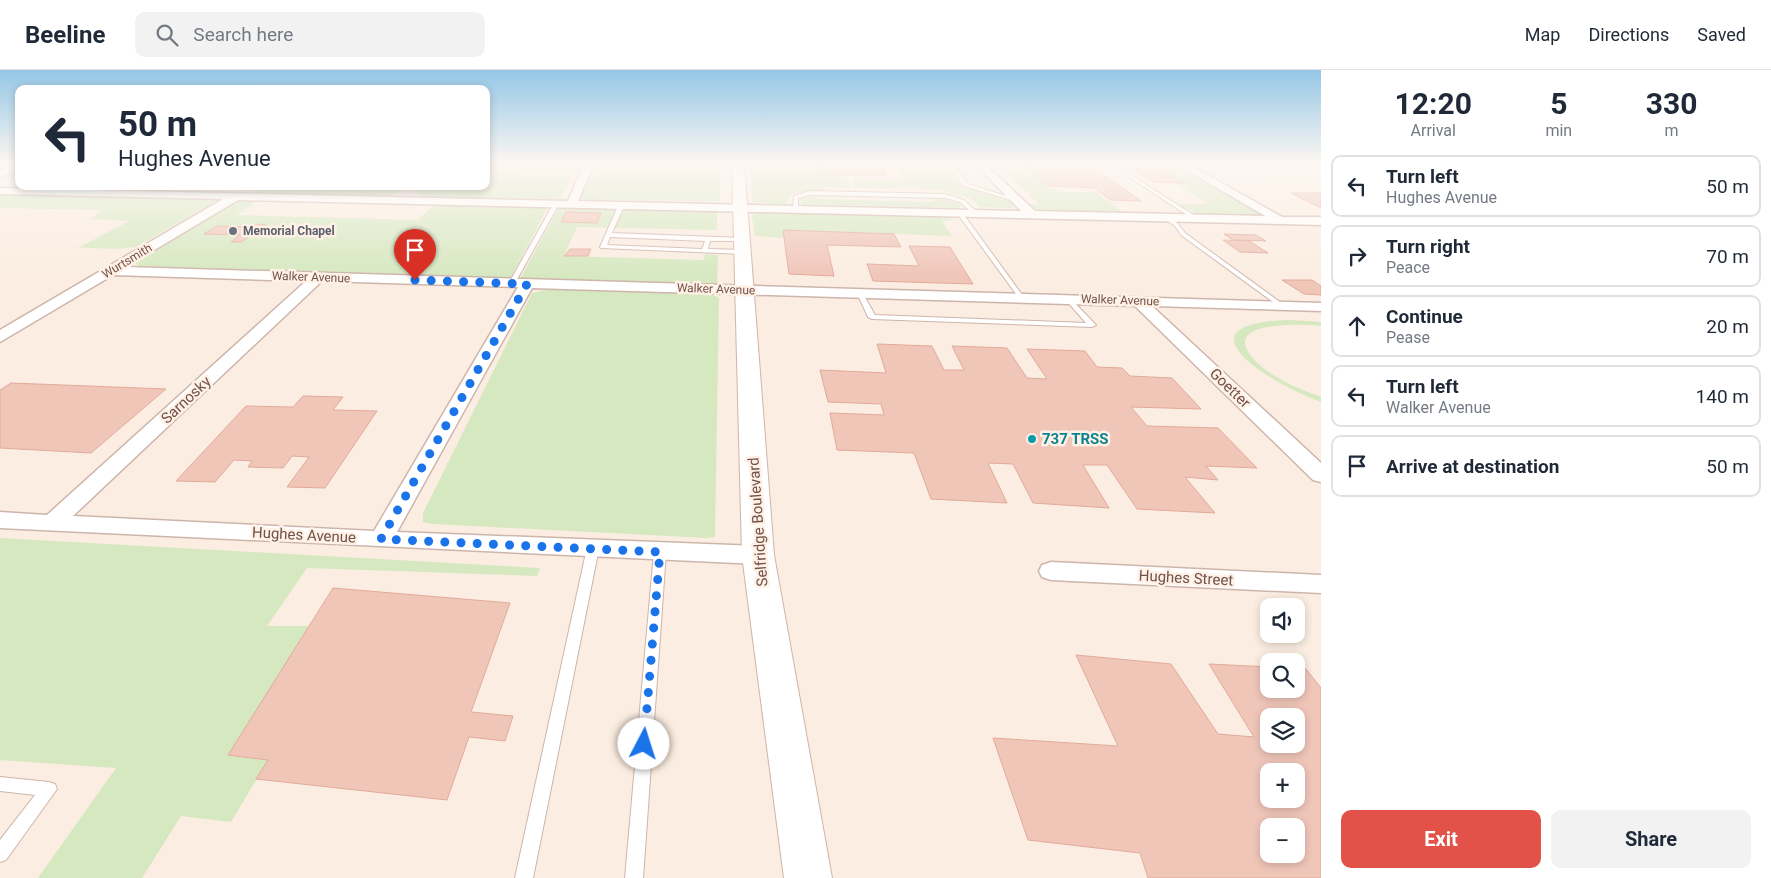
<!DOCTYPE html>
<meta charset="utf-8">
<style>
:root{--surface:#fff;--page:#f2f2f3;--text:#1f2937;--muted:#747a83;--line:#e0e1e3;--accent:#e35248}
body{margin:0;font-family:Roboto,sans-serif;background:var(--page);color:var(--text);height:100vh;display:flex;flex-direction:column;font-size:19px;white-space:nowrap}
*{box-sizing:border-box;margin:0}
p{font-size:16px;color:var(--muted)}
.icon{flex:none;width:28px;height:28px;fill:none;stroke:currentColor;stroke-width:2;stroke-linecap:round;stroke-linejoin:round}
.map{position:relative;flex:1;overflow:hidden}
.side{display:flex;flex-direction:column;background:var(--surface);width:450px}
.side>*{flex:none}
.banner{position:absolute;left:15px;top:15px;width:475px;height:105px;border-radius:10px;box-shadow:0 2px 8px #0003;background:#fff;color:var(--text);overflow:hidden}
.fabs{position:absolute;left:1260px;top:528px;display:grid;gap:10px}
.fabs a{display:grid;place-items:center;width:45px;height:45px;border-radius:10px;background:var(--surface);box-shadow:0 2px 8px #0003;font-size:25px}
.pin{position:absolute;display:grid;place-items:center;width:42px;height:42px;color:#fff;margin:-51px -21px;border-radius:50% 50% 50% 0;rotate:-45deg;box-shadow:0 0 5px #0007}
.pin .icon{rotate:45deg}
.me{position:absolute;width:55px;margin:-28px;rotate:5deg;stroke-linejoin:round;filter:drop-shadow(0 0 4px #0008)}
.turn{display:flex;align-items:center;gap:18px;height:105px;padding:0 20px;font-size:22px}
.turn .icon{width:65px;height:65px;stroke-width:2.5}
.turn b{display:block;font-size:35px;line-height:42px}
.eta{display:flex;justify-content:space-evenly;align-items:center;height:85px;text-align:center}
.eta b{font-size:30px;font-weight:700;line-height:35px}
.action{display:flex;gap:10px;margin-top:auto;padding:10px 20px}
.action a{flex:1;height:58px;border-radius:10px;background:var(--accent);color:#fff;font-size:20px;font-weight:700;line-height:58px;text-align:center}
.action a+a{background:var(--page);color:var(--text)}
ul{padding:0;list-style:none}
li{display:flex;align-items:center;gap:15px;height:62px;margin:0 10px 8px;padding:0 10px;border:2px solid var(--line);border-radius:10px}
li div{flex:1}
li b{display:block;font-size:19px}
li em{font-style:normal}
header{display:flex;align-items:center;gap:30px;box-sizing:border-box;height:70px;padding:0 25px;background:var(--surface);border-bottom:1px solid var(--line)}
header strong{font-size:24px}
nav{display:flex;gap:28px;margin-inline-start:auto;font-size:18px}
.search{width:350px;height:45px;background:var(--page);display:flex;align-items:center;gap:12px;box-sizing:border-box;padding:0 18px;border-radius:10px;color:var(--muted);font-size:19px}
main{display:flex;flex:1;min-height:0}
.map>svg:first-child{display:block}
</style>
<header>
<strong>Beeline</strong>
<div class="search"><svg class="icon" aria-label="search" viewBox="0 0 24 24"><circle cx="10" cy="10" r="6"/><path d="M15 15l6 6"/></svg>Search here</div>
<nav><a>Map</a><a>Directions</a><a>Saved</a></nav>
</header>
<main>
<div class="map">
<svg width="1321" height="808" viewBox="0 0 1321 808">
<rect width="100%" height="100%" fill="#fbede1"/>
<path fill="#d6e8c0" d="M596,94H720V131L587,130L581,128Z
M749,94H818L822,104H839L848,109L850,118L823,117L824,121L791,124L785,135L753,132Z
M895,94H944L962,116L1009,131L1013,135V138L979,137L972,129L935,119L856,118L852,109L905,110Z
M996,94H1025L1058,122H1096L1122,142L1041,141L1027,135L1039,134Z
M1145,94H1176L1263,143L1259,146L1200,145L1176,134H1210L1194,124L1183,121L1188,120L1175,112H1183L1161,99H1154Z
M486,95L563,96L576,99L560,128L555,129L426,127L415,123L423,116H486Z
M262,116H407L399,122L388,126L254,123Z
M0,124L211,129L216,131L136,177L115,179L70,177H80L129,151L91,149L103,140L0,138Z
M814,126L820,129L934,132L935,128L959,133L961,138L802,134L800,129Z
M240,130H251L255,133L237,145L417,150L436,134L548,137L510,209L141,198L135,193Z
M559,137L610,138L613,140L628,141L631,139L717,140V160L577,157L564,186L704,190L705,184L718,185L717,215L520,209Z
M762,141L943,146L955,150L942,151L952,166L783,160L784,168L755,166L752,146L755,143Z
M553,218L714,223L713,225L719,228L715,467L707,468L433,454L423,452V443L532,223Z
M1290,250L1321,252V256C1305,254 1222,250 1251,286C1268,307 1297,318 1321,327V332C1273,315 1170,253 1290,250Z
M0,468L540,498L537,506L307,498L267,556H310L228,685L268,690L231,752L181,746L142,808H38L116,698L0,690Z"/>
<path fill="#f0c6b9" stroke="#e2aa9a" fill-rule="evenodd" d="M818,94H881L887,105L822,104Z
M1023,94H1088L1141,131L1110,130L1095,118L1049,116Z
M1132,99H1161L1184,113L1154,112Z
M1291,123H1321V138Z
M566,142L601,143L597,153L561,152Z
M257,154L267,155L241,172H231L240,165L204,164L217,156L253,157Z
M783,160L894,164L901,177L827,175L834,206L789,204Z
M1224,164L1256,165L1266,171L1233,170Z
M1223,170L1249,171L1268,183L1240,182Z
M909,176L950,177L973,214L873,211L867,194L919,196Z
M570,179H591L588,186H564Z
M1282,210H1312L1321,216V225L1304,224Z
M877,274L932,276L944,300H964L952,276L1007,278L1027,308L1047,309L1027,279L1085,281L1097,297L1122,298L1130,306L1172,308L1201,339L1131,337L1147,356L1218,358L1257,398L1206,396L1218,410L1185,407L1215,443L1137,439L1107,395H1083L1109,438L1033,433L1013,394L988,393L1007,433L931,429L914,383L837,380L830,343L884,345L881,334L828,332L820,300L886,303Z
M11,313L166,319L91,383L0,378V320Z
M303,326L343,327L333,340L377,341L325,418L287,417L309,387L292,386L283,398L248,397L252,391L234,390L215,412L176,411L246,336L293,337Z
M333,518L510,533L471,642L513,646L505,671L469,667L447,730L256,709L268,690L228,685Z
M1076,585L1171,594L1218,664L1254,667L1209,594L1269,597V619H1296V598L1306,599L1321,618V808H1148L1140,783L1028,770L993,668L1118,676ZM1269,646H1296V674H1269ZM1269,701H1296V729H1269ZM1269,756H1296V784H1269Z"/>
<g fill="none" stroke-linecap="round" stroke-linejoin="round">
<defs>
<path id="lane" d="M947,94H951L968,114L1019,130L1014,131L964,116Z
M1109,94H1114L1198,148L1193,149Z
M810,121L945,124L964,130L978,143L973,144L960,132L945,128L810,125L798,128V139L793,140L794,126Z
M555,131L560,132L515,213L510,214L509,213Z
M622,132L625,134L612,163L743,168L746,170L745,171H710L708,179L744,180L747,182L744,184L601,178L600,177L619,134ZM610,167L705,171L702,179L607,175Z
M957,141H961L1023,226V228H1019L957,143Z
M1165,147C1174,147 1180,156 1185,163L1284,235V237H1280L1181,165L1175,156L1165,149Z
M858,222H862L875,245L1086,253L1065,229L1068,227L1070,228L1096,255L1092,257L872,249L868,247L857,223Z
M593,474L597,475L599,478L533,808H515L587,478L589,475Z
M660,478L664,479L666,482L643,808H625L654,482L656,479Z
M0,707L49,712L55,714L57,719L6,790L0,792V770L35,725L0,721Z"/>
<path id="street" d="M19,94V100L0,107V101Z
M513,94H594L578,131L1021,141L975,94H985L1035,141L1265,146L1176,94H1188L1282,147H1321V155L238,130L126,197L1321,233V241L1152,236L1321,393V412L1313,410L1135,236L532,218L397,462L758,476L767,479L770,485L767,491L758,494L0,458V442L47,445L306,211L113,205L0,272V260L223,129L0,124V118L568,131L582,98L518,97ZM322,211L518,217L374,461L73,446Z
M1051,492L1321,505V523L1051,510L1042,507L1039,501L1042,495Z"/>
<path id="secondary" d="M732,94H744L774,485L832,808H784L742,485Z"/>
</defs>
<use href="#lane" stroke="#ceb5ab" stroke-width="2"/>
<use href="#street" stroke="#ceb5ab" stroke-width="3"/>
<use href="#secondary" stroke="#d1b4a8" stroke-width="2"/>
<use href="#lane" fill="#fff" fill-rule="evenodd"/>
<use href="#street" fill="#fff" fill-rule="evenodd"/>
<use href="#secondary" fill="#fff" fill-rule="evenodd"/>
</g>
<linearGradient id="sky" x2="0" y2="1"><stop stop-color="#94c7e6"/><stop offset="0.45" stop-color="#fdf7f2"/><stop offset="1" stop-color="#fdf7f2" stop-opacity="0"/></linearGradient>
<rect width="1321" height="207" fill="url(#sky)"/>
<g fill="none" stroke-linecap="round" stroke-linejoin="round">
<path stroke="#1a73e8" stroke-width="9" stroke-dasharray="0 16.2" d="M415,210L527,214L381,469L660,482L644,674"/>
</g>
<circle fill="#6b7280" stroke="#fff1e6" stroke-width="2" cx="233" cy="161" r="5"/>
<circle fill="#0f9aa8" stroke="#fff1e6" stroke-width="2" cx="1032" cy="369" r="5"/>
<g text-anchor="middle" dominant-baseline="central" stroke-width="5" stroke-linejoin="round" paint-order="stroke">
<g font-size="12" font-weight="bold" fill="#5b616d" stroke="#fff1e6" text-anchor="start">
<text x="243" y="161">Memorial Chapel</text>
</g>
<g font-size="12" fill="#715149" stroke="#fff1e6">
<text transform="translate(127 191) rotate(-31)">Wurtsmith</text>
<text transform="translate(311 207) rotate(2)">Walker Avenue</text>
<text transform="translate(716 219) rotate(2)">Walker Avenue</text>
<text transform="translate(1120 230) rotate(2)">Walker Avenue</text>
</g>
<g font-size="15" fill="#715149" stroke="#fff1e6">
<text transform="translate(1230 318) rotate(44)">Goetter</text>
<text transform="translate(186 330) rotate(-43)">Sarnosky</text>
<text transform="translate(758 452) rotate(-94)">Selfridge Boulevard</text>
<text transform="translate(304 465) rotate(3)">Hughes Avenue</text>
<text transform="translate(1186 508) rotate(3)">Hughes Street</text>
</g>
<g font-size="15" font-weight="bold" fill="#0d838f" stroke="#fff1e6" text-anchor="start">
<text x="1042" y="369">737 TRSS</text>
</g>
</g>
</svg>
<div class="fabs">
<a><svg class="icon" aria-label="sound" viewBox="0 0 24 24"><path d="M4 9h4l5-4v14l-5-4H4zM17 9q2 3 0 6"/></svg></a>
<a><svg class="icon" aria-label="search" viewBox="0 0 24 24"><circle cx="10" cy="10" r="6"/><path d="M15 15l6 6"/></svg></a>
<a><svg class="icon" aria-label="layers" viewBox="0 0 24 24"><path d="M12 4l9 5-9 5-9-5zM3 14l9 5 9-5"/></svg></a>
<a>+</a>
<a>−</a>
</div>
<div class="pin" style="left:415px;top:210px;background:#d93025"><svg class="icon" aria-label="arrive" viewBox="0 0 24 24"><path d="M6 21V4h12l-3 4 3 4H6"/></svg></div>
<svg class="me" style="left:644px;top:674px" viewBox="-20 -20 40 40"><circle r="19" fill="#fff"/><path d="M0-13L10 11 0 6-10 11z" fill="#1a73e8"/></svg>
<div class="banner">
<div class="turn"><svg class="icon" aria-label="left" viewBox="0 0 24 24"><path d="M17 20v-9H6M10 6l-5 5 5 5"/></svg><div><b>50 m</b>Hughes Avenue</div></div>
</div>
</div>
<section class="side">
<div class="eta">
<div><b>12:20</b><p>Arrival</p></div>
<div><b>5</b><p>min</p></div>
<div><b>330</b><p>m</p></div>
</div>
<ul>
<li><svg class="icon" aria-label="left" viewBox="0 0 24 24"><path d="M17 20v-9H6M10 6l-5 5 5 5"/></svg><div><b>Turn left</b><p>Hughes Avenue</p></div><em>50 m</em></li>
<li><svg class="icon" aria-label="right" viewBox="0 0 24 24"><path d="M7 20v-9h11M14 6l5 5-5 5"/></svg><div><b>Turn right</b><p>Peace</p></div><em>70 m</em></li>
<li><svg class="icon" aria-label="ahead" viewBox="0 0 24 24"><path d="M12 20V5M6 11l6-6 6 6"/></svg><div><b>Continue</b><p>Pease</p></div><em>20 m</em></li>
<li><svg class="icon" aria-label="left" viewBox="0 0 24 24"><path d="M17 20v-9H6M10 6l-5 5 5 5"/></svg><div><b>Turn left</b><p>Walker Avenue</p></div><em>140 m</em></li>
<li><svg class="icon" aria-label="arrive" viewBox="0 0 24 24"><path d="M6 21V4h12l-3 4 3 4H6"/></svg><div><b>Arrive at destination</b></div><em>50 m</em></li>
</ul>
<div class="action"><a>Exit</a><a>Share</a></div>
</section>
</main>
